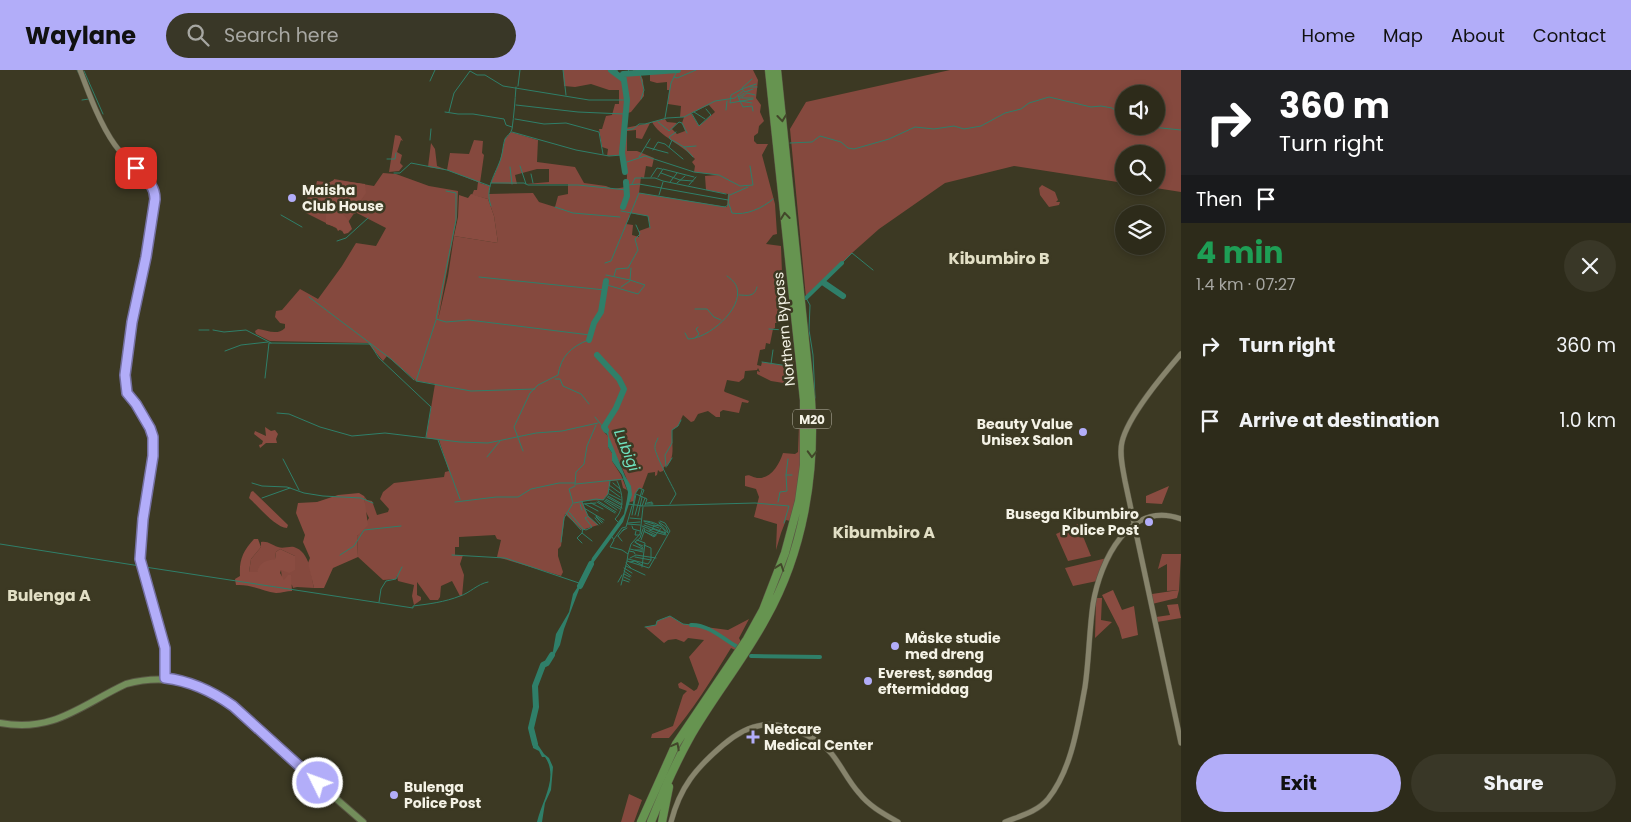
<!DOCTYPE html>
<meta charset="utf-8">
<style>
:root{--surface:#2d2b1a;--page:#393727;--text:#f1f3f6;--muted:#a7a7a2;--line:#484739;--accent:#b2adf9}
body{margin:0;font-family:Poppins,sans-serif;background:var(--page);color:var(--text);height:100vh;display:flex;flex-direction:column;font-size:19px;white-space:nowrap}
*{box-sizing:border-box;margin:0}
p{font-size:16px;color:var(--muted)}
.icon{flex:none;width:28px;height:28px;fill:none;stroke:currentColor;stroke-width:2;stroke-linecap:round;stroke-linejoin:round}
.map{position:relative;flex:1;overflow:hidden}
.side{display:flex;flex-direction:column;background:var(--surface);width:450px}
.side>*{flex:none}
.banner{background:#202124;color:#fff;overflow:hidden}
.fabs{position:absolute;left:1115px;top:15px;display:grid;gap:10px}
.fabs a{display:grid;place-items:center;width:50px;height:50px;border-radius:50%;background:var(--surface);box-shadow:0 2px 8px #0003,0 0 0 1px var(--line);font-size:25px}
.pin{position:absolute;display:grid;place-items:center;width:42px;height:42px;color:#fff;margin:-21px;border-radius:10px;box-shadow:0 2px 8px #0006}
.me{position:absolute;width:55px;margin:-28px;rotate:312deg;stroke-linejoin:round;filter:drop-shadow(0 0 4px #0008)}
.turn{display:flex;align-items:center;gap:18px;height:105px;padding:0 15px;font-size:22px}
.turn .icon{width:65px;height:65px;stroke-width:2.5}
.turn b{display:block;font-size:35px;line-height:42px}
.then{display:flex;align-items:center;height:48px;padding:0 15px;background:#0003;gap:10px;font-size:19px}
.round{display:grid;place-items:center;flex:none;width:52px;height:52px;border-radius:26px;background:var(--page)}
.headline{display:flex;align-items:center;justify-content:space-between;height:85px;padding:0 15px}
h1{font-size:30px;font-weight:700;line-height:38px;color:#1e9e55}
.button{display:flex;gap:10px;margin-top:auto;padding:10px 15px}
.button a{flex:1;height:58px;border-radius:30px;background:var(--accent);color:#111;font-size:20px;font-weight:700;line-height:58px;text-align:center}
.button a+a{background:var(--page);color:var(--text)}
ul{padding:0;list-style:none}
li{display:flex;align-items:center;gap:15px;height:75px;padding:0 15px}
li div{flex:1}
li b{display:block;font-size:19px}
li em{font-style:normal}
header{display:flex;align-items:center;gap:30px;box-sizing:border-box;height:70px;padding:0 25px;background:var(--accent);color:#111}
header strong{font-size:24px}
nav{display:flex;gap:28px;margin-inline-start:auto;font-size:18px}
.search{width:350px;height:45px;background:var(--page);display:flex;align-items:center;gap:12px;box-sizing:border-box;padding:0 18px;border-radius:28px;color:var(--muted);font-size:19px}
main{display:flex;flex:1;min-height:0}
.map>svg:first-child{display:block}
</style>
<header>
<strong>Waylane</strong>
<div class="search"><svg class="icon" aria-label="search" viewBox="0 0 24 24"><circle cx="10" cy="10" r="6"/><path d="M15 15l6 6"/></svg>Search here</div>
<nav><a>Home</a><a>Map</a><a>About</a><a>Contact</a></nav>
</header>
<main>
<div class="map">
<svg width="1181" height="752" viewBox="0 0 1181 752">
<rect width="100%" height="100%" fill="#3c3923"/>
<path fill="#85493e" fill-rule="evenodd" d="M563,0H617L619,7L622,8L625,21L623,4L633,3V0H655L654,2L678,0H753L758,10L756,28L761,35L760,42L764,51L759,56L758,63L754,66V71L757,74H768L762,85L775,134L777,164L773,165L766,174L781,176L782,203L778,206L786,244L778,245L779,253H775V258L773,259L770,274L766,273L765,279L760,280L757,295L761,296L762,292L788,296L789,274L792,275L796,315L771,311L757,304V301L760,302L758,298L757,300L745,301L744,308L739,312L727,310L724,321L725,322L749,331L748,333L742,332L739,343L723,340L720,342V347H716L708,341L698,344L694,351L691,352L683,345L678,356L672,360C671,371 677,392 664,397L663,401L660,402L658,400L657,405L655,406V402L648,403L642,419L639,418L635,424L634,431L630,432C635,407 602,373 607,353L604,362L608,366V377L612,383V391L621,405L627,420L623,418L621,410L610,411L608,424L603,430L582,431L588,446L598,455L582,460L565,444L561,476L558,479V486L563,502L561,506L497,487L501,470L497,469L495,465L459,467V477H455V485H463L460,494L464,505L462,526H460L452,511L441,516L440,527L438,530H430L417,512V525L421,527V530L414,535L412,526L414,515L398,511L397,506L396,509L383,510L358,487L357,466L369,448L365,440L364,426L367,430L372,431L377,445L388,442L389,439L380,429L383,422L394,413L444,407L445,402L449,401L439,370L426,368L435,314L416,311L387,286L383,291L368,273L270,271L256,264L255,261L258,259C267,260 277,266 285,258V254L280,253L275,247L276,241L282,240L300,219L318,229L342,196L356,173L376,176L386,158L355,142L342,161L302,141L313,114L316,115L317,111L333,113L334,109L374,116L383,103L396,104L429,116L458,121L457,147L438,250L448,206L454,166L498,173L494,146L488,129L472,125L474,120H477L478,112L447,100L428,97L431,73L435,79L437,96L447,100L450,83L469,84L474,70L483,71L482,83L484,85L480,113L490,116L489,124L533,123L539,132L555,137L558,126L568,124V114H526L549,112V99H537L515,105L517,114L491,113L500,91L505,69L511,62L538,70L537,92L575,97L584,113L606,116L613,119L626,117L627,106L622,85L607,86L608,79L602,77L599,59H602L606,46L612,45L615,34H619V20H609L591,14L575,17L564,16ZM650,2V11L657,13L667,12V20H669L668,34L681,36L680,47H684L682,53L685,61L677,64L672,59L677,53L667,52L665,49L652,52C659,66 683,75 695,89L692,92L695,96L694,102L717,105L705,106L706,120L728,124L727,137L639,123L641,107L644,108L646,96L652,97L654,88L637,81H627V61L636,60V68L642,69L650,53L625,58L628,43L631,42L644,26L643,10L640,3ZM709,35L715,42L699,56L691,43ZM630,143L648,146L650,157L639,161V167L632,165L633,155L626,154L629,149Z
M950,0H1181V122L1143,116H1156V84H1124V113L1014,96L945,113L879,159L852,183L806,228L790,59L806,32ZM1124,24H1156V56H1124Z
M395,65L400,66L403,71L401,70L397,82L402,85L400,93L403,96L399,101L389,102Z
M1042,115L1055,122L1058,130L1056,132H1060L1059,135L1049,137L1040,125L1039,118Z
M799,355L803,357C805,387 798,421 790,451L786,450L781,463L776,480L777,454L754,447L759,427L756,419L745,416V406C750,404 751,407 757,408C771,409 779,395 783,383L795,384L798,382Z
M1078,454L1091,486L1068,491L1056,464Z
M261,472C269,471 271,475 278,477C283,479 289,476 294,477C310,482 311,504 314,518L297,517L293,518L292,515L282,509L281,500L295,494V486L280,479L276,482L275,489L257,502H249L251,489L261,477Z
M1162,484H1181L1179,520L1167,521V494L1158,499Z
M1107,488L1097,511L1073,516L1065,498Z
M1096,528H1102L1101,550L1112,552L1095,568Z
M670,546L683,554L728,560L749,549L739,568L742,574L739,582L731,578C712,609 693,640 669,668H651L652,664L673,656L683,625L687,621L679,618L678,614L681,612L694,621L697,619L699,614L689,587L704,570L688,568L684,572L676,569L668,570L664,573L645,557L656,555L657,551Z
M629,724L642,730L634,752H621Z"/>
<path fill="#8a4c41" d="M334,110L365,114L366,123L361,130L366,135L365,143L359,142L351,145L347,143L342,134L335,135L332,126L335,122H341L348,126L346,131H348L359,120L333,116L331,121H327L328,113Z
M319,115L325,123L330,124L328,131C338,144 346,141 352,159L348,163L344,164L341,159L338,161L336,157L326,154V144L321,135C316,135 312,137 309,131L312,125L318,130L322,131L320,122L315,125L311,123L312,120L319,121L316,117Z
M471,124L488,129L494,146L498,173L454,166L458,147L459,125L468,128Z
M265,357L271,361L275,360L278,364L276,369L277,373H266L260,378L259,375L262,374L263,371L254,364L255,361L266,366Z
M1169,416L1162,434L1146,433V426Z
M253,421L288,455L287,458C276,458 258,436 249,428L251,422Z
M359,423L364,426L368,455L357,466L358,487L333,498L324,518H314L308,493L310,488L303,472L305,465L296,443L298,433L317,432L338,425Z
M254,469H258L261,477L251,489L249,502H257C260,492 265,491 275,489L276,482L280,479L295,486V500L289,503L281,500L280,503L284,510L288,505H291L292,521C287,521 281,523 276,523C262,521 251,514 236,515L235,509L240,506C239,490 243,481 254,469Z
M1113,520L1122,540L1134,536L1138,565L1122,569L1119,558L1102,525Z
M1179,520L1177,528L1152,534V524Z
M1178,534L1181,548L1157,552L1156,547L1170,545L1167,535Z"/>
<path fill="#2f7f69" d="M607,352L609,367L625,406L631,416L632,425L623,452L588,500L592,488L624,444L627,429L628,422L622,405L612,391V383L608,377V366L602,357Z
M583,509L564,559L560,575L551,591L548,592L553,581L556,564L569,542L573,524Z
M532,666L544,684L549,688L553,697L551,720L545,733L542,752H537C542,731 559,707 545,687H542L539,681L533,678Z"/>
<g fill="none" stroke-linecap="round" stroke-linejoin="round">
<path stroke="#2f7f69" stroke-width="1" d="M77,0L80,6
M563,0L566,25
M617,0L619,7
M639,0L644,20L641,29
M84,1L103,44
M627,2L629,0
M674,7L677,8L696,0
M430,11L435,0
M518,16L520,0
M750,17H757
M742,18L752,9
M742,19L756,14
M753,19L745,22L742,19L731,25L730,33L753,29
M738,25L739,29L747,23L755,25
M739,27L744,23
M742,28H753
M739,29L743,37L752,36L753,41
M82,30L89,29
M740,31L752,33
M516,35L578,42L624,44
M726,40L727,31
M445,42L458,44H473L504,49L506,55L512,57
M449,42L454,23L470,1L477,5H485L503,16L589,30H627
M694,42L705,49
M692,44L699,56L711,45L706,39
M665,48L671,13L677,1
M515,49L544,54L566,53L599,62L603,84
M658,52L669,61L679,52L682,53L687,63
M1142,56L1181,60
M624,60L633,59L639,54H645L667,48L684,47L715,31L735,28L743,21
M512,62L576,80L609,86L622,85
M430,70L431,59
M671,70L669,67L676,62
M790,73L812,72L820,66L841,72L848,78L854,79L889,69L915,57L934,59L954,56L964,59L981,56L1005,43L1021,39L1029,33L1049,27L1091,37L1101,36L1112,38L1124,47
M646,77L668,83
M669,77L672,70L684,77L693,87
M684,77L696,76
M653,80L658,72L665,74L683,89
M639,87L650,69
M387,89H395L396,83
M624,93L645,86L694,102L719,105L740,116L753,115L750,96
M520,96L526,114
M510,97L512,114
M394,103H400L411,93L447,100L490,116
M661,103L680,110L693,111
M531,104L533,113
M651,107L657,98L662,99
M658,107L663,99L694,107
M670,112L677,103
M491,113H524L528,115H578L627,120
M677,113L685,106
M632,114L635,108H655L663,111L726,124
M627,115L639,114L728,130
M689,115L696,107
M446,121L456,123V150L436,249L446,252L469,250L590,265
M659,125L663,112
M730,125L748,117
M729,134L732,143C745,146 763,138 773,129
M491,136C484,118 496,104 501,88C503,82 503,74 505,69C507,65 511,64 512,59C514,45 515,31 516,17
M555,137L573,143L620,147
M621,141L648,146L650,158
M281,145L302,157
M337,171L346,168L368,148
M605,193L611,191L639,123L725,137L728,135L729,124
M842,193L852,183L873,200
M606,205L630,210L631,198
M614,206L616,199L628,198L638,180L635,169L640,164L636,155
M479,207L605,220
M607,215L638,224L645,215L630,210
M621,217L630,211
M739,225C747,225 754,228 757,217
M309,227L391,289L414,310
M806,228L810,235L809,260L813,285L815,328
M695,239H707L714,247L721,250
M436,250L416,311L471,321L535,319
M769,259L784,260
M199,260H209
M213,260L224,262L246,260L271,273
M685,263L688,269C708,269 743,239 737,218C736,213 731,209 727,206
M695,268L699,264L696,259L698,257
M225,281L241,275L268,272
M762,292L788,296
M771,294L773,280
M265,308L269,273L370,274L379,288L431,337L426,367
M555,309H560L563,316L581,324L589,334
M277,343L289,344L320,357L352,366L385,363L460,372L488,373L536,363L562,361L598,353
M595,347L603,357
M816,356L818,345
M658,368C657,371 655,373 655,376C653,382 672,415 676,424L670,434
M438,370L460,429
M523,381L514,357L530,323L538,315L558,305C561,286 571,277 588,270
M487,387L500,371
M283,389L299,420
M667,396L672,388
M666,397L665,385L672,373V360L678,356L681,350
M786,405L788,389
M617,411C623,423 625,439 615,449L618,452
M252,413L262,416L287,417L304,423L323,426L361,428L373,433
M613,413L620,419
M576,414L624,409
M575,415L576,402L584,394L587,376L596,355
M609,415L620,423
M609,419L620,427
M609,424L621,430
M608,426L622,434
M607,427L621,435
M262,428L290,418
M606,429L622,438
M605,430L620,439
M598,431L616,442
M604,431L617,440
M455,432L496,427H518L531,419L559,413H575
M582,432L588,446L598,455
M597,432L615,443
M778,432L780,422L787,421L786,405H792
M574,433L596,429L603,430L608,424L610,411
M591,433L603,439
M647,433L652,432V434
M580,434L582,440
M583,434L596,433
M585,434L598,441
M628,434L643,436L755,433L789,436L784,453
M646,434H653
M633,436L635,424L639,418L644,420L642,425
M642,436L645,428
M584,438L604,450
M569,442L583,459L582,463L592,471
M566,443L581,460
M632,445L636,424L647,429L645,435
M635,445L642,420
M596,446L603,452
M638,446L642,427
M596,447L602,453
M595,448L600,454
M630,448L641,449
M644,451C653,451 662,455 666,463L644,455
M644,451L654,454
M659,452L666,457L668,462
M628,453L640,452
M645,453L659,458
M659,453L668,463
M627,454L640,455
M632,456L633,459L640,461
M642,456L652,460L654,455L660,456
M583,459L586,460L592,457L585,448L587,447
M653,459L666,464
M646,460L656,465
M649,460L657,463
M622,461L627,458
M636,461L635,465H639
M644,461L654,467L661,458
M645,462L655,466
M658,463L666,465
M618,466L624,459
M618,466L622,471
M612,467L614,470L610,477L622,480L628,484L631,474L640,464L643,437
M614,469L622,458L626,457L632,436
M637,470L645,473L642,497
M641,470L645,459L643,458
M561,472L564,448L573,433L569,419L575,416
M635,472L640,468L643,459
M635,472L643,478
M582,473L577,468L582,463
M636,473L643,476
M0,474L140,496
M633,475L643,479
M630,479L643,482
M635,480H643
M629,481L634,482L635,484
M628,484L627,491L649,498L670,461L665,453L660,451
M340,485L354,476L364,460L401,456
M452,485L505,488L579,513
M635,487L651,490
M630,488L636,485L656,488
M628,489L648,494L651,490V478L644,475
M630,492L635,491L642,495
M626,493L631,498
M626,496L645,505
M145,497L413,538V536C429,534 445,532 460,526C470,523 477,514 488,512
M624,498L632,503
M624,501L631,506
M624,504L630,507
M624,507L630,510
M623,510L629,512
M618,512L622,505
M621,515L627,491
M379,532L381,519L386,511L396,509L402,497
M645,557L656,555L657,551L670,546L683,554L691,555"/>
<path stroke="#2f7f69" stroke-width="4" d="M806,228L842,193
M691,555C707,554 722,568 736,576
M751,586L820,587"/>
<path stroke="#2f7f69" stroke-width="6" d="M611,0L623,9
M625,102L622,83L627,30L623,4L678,0
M623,137L627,126L626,112
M824,213L843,226
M589,270L594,253L601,242L606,211
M597,285L619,309L624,319L616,338L604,357L606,360
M580,516L591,494
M535,674L531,658L536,637L535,616L543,595L547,593L552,585"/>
<defs>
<path id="tertiary" d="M80,0C89,24 100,54 115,75C127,92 147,104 155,123L146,187L125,292L127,323L137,334L153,367V386L143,449L140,489L165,578V608
M1181,284C1163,305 1128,346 1122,372C1119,384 1123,399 1125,411L1181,673
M671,752C680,717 696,698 723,675C750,652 774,648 806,665C815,669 824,675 831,683C841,695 848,711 859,723C869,736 884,744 898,752
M1005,752C1020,746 1037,742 1048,729C1072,699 1078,654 1085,617C1089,590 1089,562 1093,534C1100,491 1129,430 1181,449"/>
<path id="primary" d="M0,653C54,663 81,635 126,614C196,595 235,638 283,681C309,705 336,729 363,752"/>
<path id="motorway" d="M641,752L676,674L747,569L763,540L785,483L799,431L804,395V330L769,0
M651,752C662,724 674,696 689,669C712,628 743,591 766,548C803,482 816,404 811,329L777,0
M662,752L669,717"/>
</defs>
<use href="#tertiary" stroke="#595744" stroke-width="6"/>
<use href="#primary" stroke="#595744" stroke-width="8"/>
<use href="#motorway" stroke="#595744" stroke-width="9"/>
<use href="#tertiary" stroke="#87846c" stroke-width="5"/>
<use href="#primary" stroke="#738e5b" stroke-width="6"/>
<use href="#motorway" stroke="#669450" stroke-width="8"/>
</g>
<defs><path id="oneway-chevron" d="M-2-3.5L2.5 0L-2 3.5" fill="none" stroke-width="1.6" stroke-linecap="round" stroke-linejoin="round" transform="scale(1.25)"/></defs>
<g stroke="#42472a">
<use href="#oneway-chevron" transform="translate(782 48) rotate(84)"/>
<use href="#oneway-chevron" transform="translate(785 146) rotate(-96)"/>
<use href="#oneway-chevron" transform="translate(812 384) rotate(92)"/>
<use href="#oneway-chevron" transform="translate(780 497) rotate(-71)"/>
<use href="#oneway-chevron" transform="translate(676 676) rotate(-62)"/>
</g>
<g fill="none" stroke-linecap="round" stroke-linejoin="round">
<defs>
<path id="route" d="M136,98C145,108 155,115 155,129L146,187L132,252L125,305L127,323L136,334L150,358L153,367V386L143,449L140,489L165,578V608C191,611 212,621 233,636L318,713"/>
</defs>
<use href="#route" stroke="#7470a2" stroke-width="12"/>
<use href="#route" stroke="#b2adf9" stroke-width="9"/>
</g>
<g fill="#b2adf9" stroke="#3c3923" stroke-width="2">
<circle cx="292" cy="128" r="5"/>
<circle cx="1083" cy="362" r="5"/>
<circle cx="1149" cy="452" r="5"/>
<circle cx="895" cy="576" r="5"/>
<circle cx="868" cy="611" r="5"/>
<path d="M750.5 659.5h5v5h5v5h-5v5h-5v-5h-5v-5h5z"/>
<circle cx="394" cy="725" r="5"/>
</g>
<g text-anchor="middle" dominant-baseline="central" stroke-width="5" stroke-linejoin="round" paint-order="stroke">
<rect fill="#3c3923" stroke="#bdbaab" stroke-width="1" x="793" y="339.5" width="38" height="19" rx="4"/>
<g font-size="12" font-weight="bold" fill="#f4f2e5">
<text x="812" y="349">M20</text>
</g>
<g font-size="14" font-weight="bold" fill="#f4f2e5" stroke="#3c3923" text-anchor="start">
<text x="302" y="120">Maisha<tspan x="302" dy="16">Club House</tspan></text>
<text x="1073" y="354" text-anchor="end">Beauty Value<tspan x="1073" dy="16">Unisex Salon</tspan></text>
<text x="1139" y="444" text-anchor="end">Busega Kibumbiro<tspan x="1139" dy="16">Police Post</tspan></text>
<text x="905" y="568">Måske studie<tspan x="905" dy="16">med dreng</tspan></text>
<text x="878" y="603">Everest, søndag<tspan x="878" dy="16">eftermiddag</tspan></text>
<text x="764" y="659">Netcare<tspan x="764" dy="16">Medical Center</tspan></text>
<text x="404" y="717">Bulenga<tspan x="404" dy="16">Police Post</tspan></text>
</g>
<g font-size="14" fill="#f4f2e5" stroke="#3c3923">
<text transform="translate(784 259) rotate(-96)">Northern Bypass</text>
</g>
<g font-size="15" font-style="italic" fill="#6ee0bd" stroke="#3c3923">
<text transform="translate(627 380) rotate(68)">Lubigi</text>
</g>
<g font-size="16" font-weight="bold" fill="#e2dfc5" stroke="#3c3923">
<text x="999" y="188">Kibumbiro B</text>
<text x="884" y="462">Kibumbiro A</text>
<text x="49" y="525">Bulenga A</text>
</g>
</g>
</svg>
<div class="fabs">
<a><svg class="icon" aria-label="sound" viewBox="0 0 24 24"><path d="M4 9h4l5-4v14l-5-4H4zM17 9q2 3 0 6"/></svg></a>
<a><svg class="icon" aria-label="search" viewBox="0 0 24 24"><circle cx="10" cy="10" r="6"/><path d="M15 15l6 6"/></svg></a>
<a><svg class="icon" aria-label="layers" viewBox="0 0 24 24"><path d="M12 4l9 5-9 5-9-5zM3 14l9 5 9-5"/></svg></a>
</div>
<div class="pin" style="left:136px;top:98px;background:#d93025"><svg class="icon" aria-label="arrive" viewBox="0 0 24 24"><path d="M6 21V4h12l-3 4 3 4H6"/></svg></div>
<svg class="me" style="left:318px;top:713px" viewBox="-20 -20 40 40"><circle r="17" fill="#b2adf9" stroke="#fff" stroke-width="3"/><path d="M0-11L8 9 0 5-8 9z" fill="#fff"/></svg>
</div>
<section class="side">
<div class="banner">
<div class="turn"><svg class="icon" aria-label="right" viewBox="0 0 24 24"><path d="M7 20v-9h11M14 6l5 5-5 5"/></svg><div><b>360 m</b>Turn right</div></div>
<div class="then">Then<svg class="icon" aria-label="arrive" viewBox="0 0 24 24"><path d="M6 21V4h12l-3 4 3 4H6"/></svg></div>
</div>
<div class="headline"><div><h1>4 min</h1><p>1.4 km · 07:27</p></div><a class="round"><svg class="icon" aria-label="close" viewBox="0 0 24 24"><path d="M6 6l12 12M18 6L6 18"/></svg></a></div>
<ul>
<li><svg class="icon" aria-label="right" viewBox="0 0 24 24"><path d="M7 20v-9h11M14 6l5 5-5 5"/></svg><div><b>Turn right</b></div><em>360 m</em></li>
<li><svg class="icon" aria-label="arrive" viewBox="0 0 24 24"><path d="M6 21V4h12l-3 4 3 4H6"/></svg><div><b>Arrive at destination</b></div><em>1.0 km</em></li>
</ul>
<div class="button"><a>Exit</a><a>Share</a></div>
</section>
</main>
